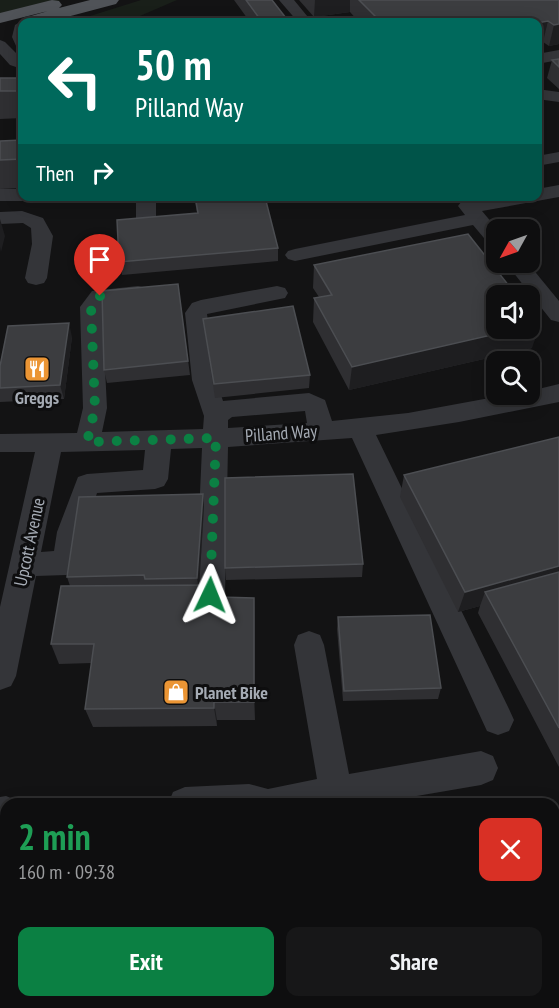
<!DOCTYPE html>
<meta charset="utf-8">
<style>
:root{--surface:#0e0e0f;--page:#171718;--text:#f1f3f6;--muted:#9b9c9e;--line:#2e2e2f;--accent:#0b8043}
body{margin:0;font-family:"PT Sans Narrow",sans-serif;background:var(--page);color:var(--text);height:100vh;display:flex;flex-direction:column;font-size:22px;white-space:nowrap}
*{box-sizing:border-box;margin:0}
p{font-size:20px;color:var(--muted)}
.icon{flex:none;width:33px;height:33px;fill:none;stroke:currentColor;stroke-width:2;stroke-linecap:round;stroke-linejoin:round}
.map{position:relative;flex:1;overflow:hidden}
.details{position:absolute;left:0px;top:798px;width:560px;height:210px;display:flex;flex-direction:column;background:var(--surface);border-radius:18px 18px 0 0;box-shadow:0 3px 15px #0003,0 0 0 2px var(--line)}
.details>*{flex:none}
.top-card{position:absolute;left:18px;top:18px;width:524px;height:183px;border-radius:12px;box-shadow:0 3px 15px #0003,0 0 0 2px var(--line);background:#00695c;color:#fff;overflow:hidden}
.needle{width:39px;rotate:230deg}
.tools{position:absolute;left:486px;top:219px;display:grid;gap:12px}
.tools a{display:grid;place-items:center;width:54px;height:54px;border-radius:12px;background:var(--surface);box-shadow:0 3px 15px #0003,0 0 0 2px var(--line);font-size:30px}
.pin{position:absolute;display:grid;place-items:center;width:51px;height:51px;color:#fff;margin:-62px -26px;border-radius:50% 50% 50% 0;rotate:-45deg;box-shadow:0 0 6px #0007}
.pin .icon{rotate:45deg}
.me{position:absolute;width:66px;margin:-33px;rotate:2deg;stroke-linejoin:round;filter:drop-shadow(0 0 4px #0008)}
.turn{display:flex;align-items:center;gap:21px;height:126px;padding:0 18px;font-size:27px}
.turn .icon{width:78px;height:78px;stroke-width:2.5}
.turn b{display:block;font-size:42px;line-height:51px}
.then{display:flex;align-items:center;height:57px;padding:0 18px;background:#0003;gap:12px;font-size:22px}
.round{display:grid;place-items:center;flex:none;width:63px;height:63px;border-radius:12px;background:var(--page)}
.summary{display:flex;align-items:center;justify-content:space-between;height:102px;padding:0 18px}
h1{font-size:36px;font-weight:700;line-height:45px;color:#1e9e55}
.action{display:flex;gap:12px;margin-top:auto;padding:12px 18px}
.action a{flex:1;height:69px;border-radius:12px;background:var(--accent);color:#fff;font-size:24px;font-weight:700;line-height:69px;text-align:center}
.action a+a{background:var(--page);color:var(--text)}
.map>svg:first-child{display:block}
</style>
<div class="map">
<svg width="559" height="1008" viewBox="0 0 559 1008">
<rect width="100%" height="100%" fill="#131314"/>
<path fill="#191f19" d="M0,0H61L0,15Z
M141,0H177L126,22H71Z"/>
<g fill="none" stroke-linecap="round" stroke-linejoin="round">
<path fill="#343539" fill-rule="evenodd" d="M279,0H294L312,22H298Z
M22,21L28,22H22V50L17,48L12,37L15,25Z
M0,40L5,42L22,59V69L10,65L0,54Z
M559,50V60L537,64V54Z
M537,89L559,92V102L537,99Z
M559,152V162L537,166V156Z
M559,185V197L482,211L498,230L496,246L489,244L473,225L295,261L288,259L285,255L288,251L295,249L465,215L458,206L461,202L495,196H537V189Z
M0,189H22V196H31L22,201H0Z
M136,196H156V224L153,228H139L136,224Z
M22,211L43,218L53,236L47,278L44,283L36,285L28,283L25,278L32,244L31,228L23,223L0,224V212Z
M505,262H527L559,301V322L551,320Z
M138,286L146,288L149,293L146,298L106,302L102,308L107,408L102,432L203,429L204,416L192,380L185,313L192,303L201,300L277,286L285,288L288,293L285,298L207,314L216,380L223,401L309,393L325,400L332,421L408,413L511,394H530V391L559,384V402L459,422L376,435L509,709L514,720L509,731L498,735L487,731L352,438L228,447L225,595L220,604C205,609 187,610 172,605L167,596L172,587L182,583H196L202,448L171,449L168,479L164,486L155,489L97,493L85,532L80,563L76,571L66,575L36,576L16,676L11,686L0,690V607L35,452H0V434L77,433L83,408L80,307L92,291ZM305,411L307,423L228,428V420L232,417ZM145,450L143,470L87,474L78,477L57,532L54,551L41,552L61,452Z
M309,631L320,635L324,645L349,774L481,751L493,756L498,768L493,780L481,785L370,804H168L173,792L185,787L249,784L268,789L317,779L294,645L298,635Z
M6,796L18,801L20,804H6V830L0,831V797Z
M15,1002H55L54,1008H14Z
M126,1002H252L249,1008H123Z"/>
<path fill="#505358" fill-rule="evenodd" d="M52,0L59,1L62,5L59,8L90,0H119L116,4L48,22L22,24L21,22L24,18L48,11L0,23V13Z"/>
</g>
<path fill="#2f2f32" d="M234,0H272L286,22H250Z
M299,0H559V44L549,46L543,42L537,22H359L350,12L314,17Z
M559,59V89L547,78L552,60Z
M0,78H22V118L0,119Z
M22,140V188L0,189V141Z
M194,196H245L278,248V261L122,275L119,262L197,213Z
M314,265L532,348L349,390L313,322L314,298L319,297L313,288Z
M178,284L190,375L107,383L104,370Z
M203,319L310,375L309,388L215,398Z
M72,337L64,399L0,402V366Z
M559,437V767L478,613L480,606L458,612L400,497L404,475Z
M203,494L204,507L199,585L220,597L255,618V720H217V726L93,727L85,709L92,663L59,664L51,644L70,586L67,577Z
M363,564L362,577L226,580L225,568Z
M338,617L441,688L438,699L343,701L337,629Z
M347,1002H403L388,1008H349Z"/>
<path fill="#1e1e20" d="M315,0H350V12L314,17Z
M286,18V22H262Z
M548,21L543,42L537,43V23Z
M559,24V44L549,46L554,25Z
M22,78V107L18,91Z
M0,219L5,236L1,252L0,247Z
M69,323L72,337L64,399L60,385Z
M540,325L532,348L349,390L352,367L522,328H530V327Z
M203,494L204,507L199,590L197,578Z
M559,566V584L485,592L480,606L458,612L465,592Z
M254,598L255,618V720L254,702Z
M214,702L217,720V726L214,708Z
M389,1002H403L388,1008H374Z"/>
<path fill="#3c3d40" stroke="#4c4e52" stroke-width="1.5" d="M246,0H272L286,18L262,22Z
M359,0H559V24L554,25L548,21L537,23L381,22Z
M559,59V67L552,60Z
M0,78H22L18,91H0Z
M22,140V159L0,160V141Z
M195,196H245V198L265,197L278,248L119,262L117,220L198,213Z
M468,234L517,296H496V328H522L352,367L314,298L332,295L314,265Z
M178,284L188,361L104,370L102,291Z
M293,306L310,375L214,384L203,319Z
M530,311L540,325L530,327Z
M69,323L60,385L0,388V366L8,326Z
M559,437V566L465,592L404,475Z
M353,474L363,564L225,568V478Z
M203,494L197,578L145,579L144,575L67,577L79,497Z
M559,572V728L485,592Z
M219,585V597L254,598V702H214V708L85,709L94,644H51L61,586Z
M430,615L441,688L344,691L338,617Z
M559,964V1008H435L452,1002H554V966Z
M353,1002H389L374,1008H355Z"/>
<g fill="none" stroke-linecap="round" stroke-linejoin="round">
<path stroke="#0b8043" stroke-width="10" stroke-dasharray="0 18" d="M100,296L91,307L95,408L87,442L216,438L210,595"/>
</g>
<defs>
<symbol id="restaurant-square" viewBox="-11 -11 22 22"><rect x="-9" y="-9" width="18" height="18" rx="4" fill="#eb9534" stroke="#0e0e0f"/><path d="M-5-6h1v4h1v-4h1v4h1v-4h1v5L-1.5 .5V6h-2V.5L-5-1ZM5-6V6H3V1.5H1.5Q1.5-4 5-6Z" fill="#fff"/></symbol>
<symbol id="shop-square" viewBox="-11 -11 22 22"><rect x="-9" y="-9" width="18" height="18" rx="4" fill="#eb9534" stroke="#0e0e0f"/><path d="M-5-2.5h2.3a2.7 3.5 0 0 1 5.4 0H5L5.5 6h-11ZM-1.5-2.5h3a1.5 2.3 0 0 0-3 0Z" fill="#fff"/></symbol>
</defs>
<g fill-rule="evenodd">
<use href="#restaurant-square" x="22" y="354" width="30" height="30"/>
<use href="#shop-square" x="161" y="677" width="30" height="30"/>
</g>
<g text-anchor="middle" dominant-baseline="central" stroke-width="6" stroke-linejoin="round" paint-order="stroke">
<g font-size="18" font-weight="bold" fill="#a5abb4" stroke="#0e0e0f">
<text x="37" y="397">Greggs</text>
<text x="195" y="692" text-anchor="start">Planet Bike</text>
</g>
<g font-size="18" fill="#a5abb4" stroke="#0e0e0f">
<text transform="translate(281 433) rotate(-4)">Pilland Way</text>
<text transform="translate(29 542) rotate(-78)">Upcott Avenue</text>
</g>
</g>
</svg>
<div class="tools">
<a><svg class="needle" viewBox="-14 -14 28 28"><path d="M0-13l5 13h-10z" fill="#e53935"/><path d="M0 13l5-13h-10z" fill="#9b9c9e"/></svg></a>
<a><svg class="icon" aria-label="sound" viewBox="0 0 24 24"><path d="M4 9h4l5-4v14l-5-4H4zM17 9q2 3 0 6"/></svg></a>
<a><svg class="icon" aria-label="search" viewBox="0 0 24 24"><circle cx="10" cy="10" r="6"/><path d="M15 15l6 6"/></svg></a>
</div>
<div class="pin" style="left:100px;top:296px;background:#d93025"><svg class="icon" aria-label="arrive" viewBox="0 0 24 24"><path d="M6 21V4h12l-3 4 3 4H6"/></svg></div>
<svg class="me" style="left:210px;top:595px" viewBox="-20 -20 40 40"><path d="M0-17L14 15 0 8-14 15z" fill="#0b8043" stroke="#fff" stroke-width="4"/></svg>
<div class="top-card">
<div class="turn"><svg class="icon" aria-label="left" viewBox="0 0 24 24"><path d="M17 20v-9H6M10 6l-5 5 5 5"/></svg><div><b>50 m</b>Pilland Way</div></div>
<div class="then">Then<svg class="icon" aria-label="right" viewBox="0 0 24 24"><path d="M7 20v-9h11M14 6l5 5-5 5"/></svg></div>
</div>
<section class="details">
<div class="summary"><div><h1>2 min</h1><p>160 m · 09:38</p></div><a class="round" style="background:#d93025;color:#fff"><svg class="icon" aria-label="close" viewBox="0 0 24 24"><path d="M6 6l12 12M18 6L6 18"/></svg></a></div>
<div class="action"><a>Exit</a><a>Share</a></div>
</section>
</div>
